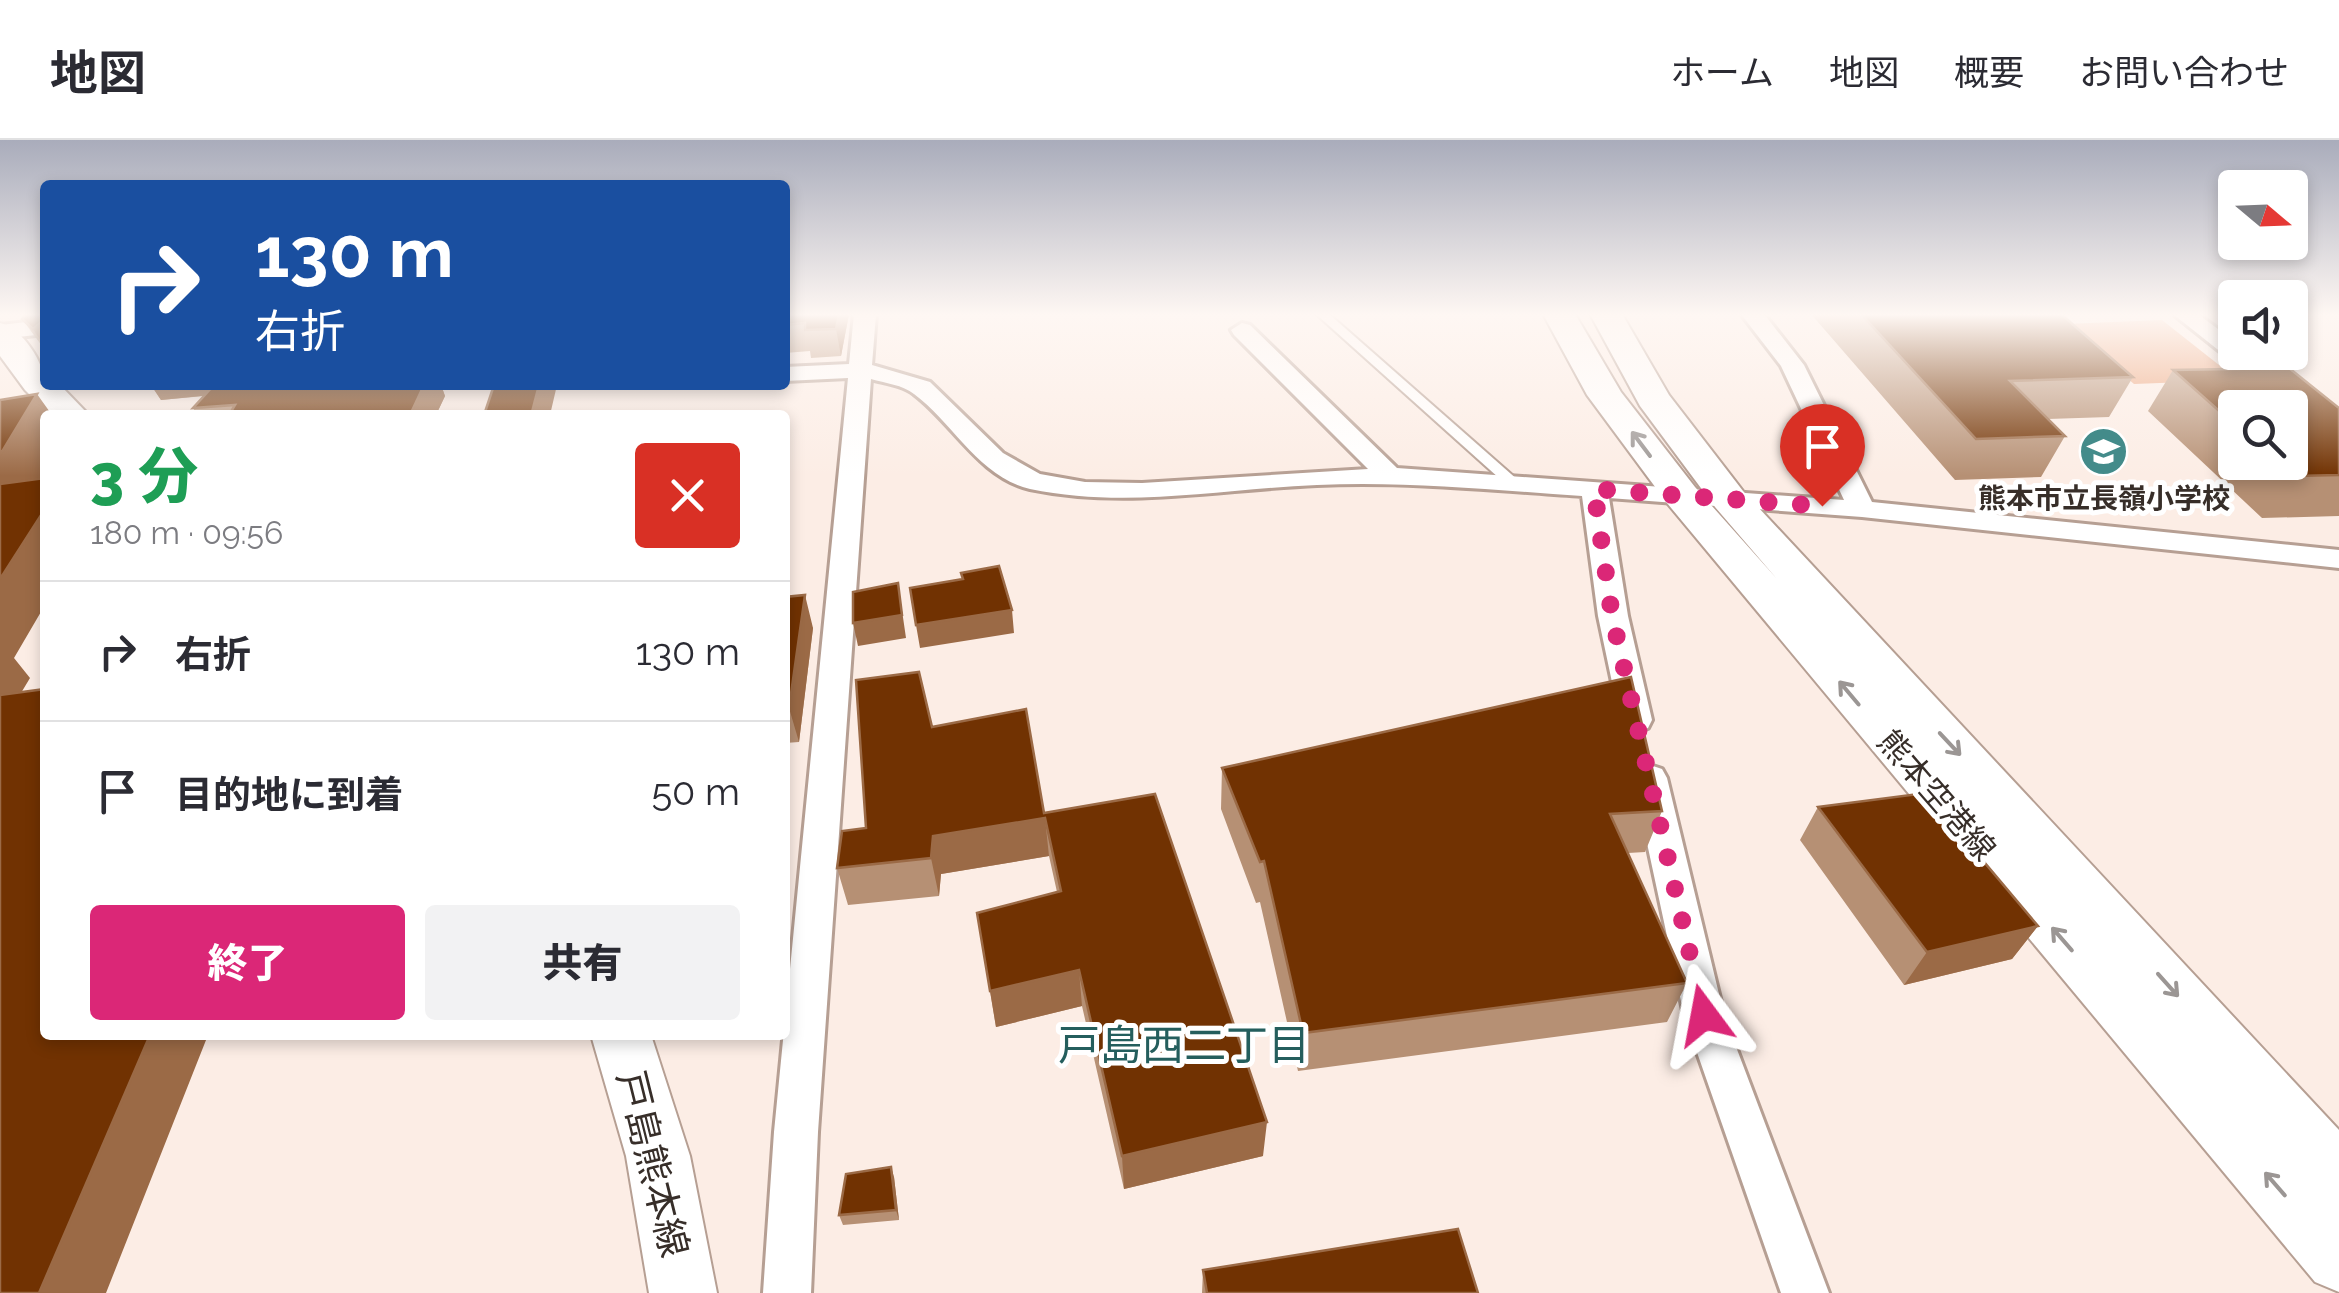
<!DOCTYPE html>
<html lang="ja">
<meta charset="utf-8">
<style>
:root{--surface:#fff;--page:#f2f2f3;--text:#2b2b33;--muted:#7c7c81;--line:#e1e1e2;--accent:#db2777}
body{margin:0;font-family:Raleway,"Noto Sans JP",sans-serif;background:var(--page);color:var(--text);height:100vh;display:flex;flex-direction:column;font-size:38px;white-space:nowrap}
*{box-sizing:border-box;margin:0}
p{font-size:32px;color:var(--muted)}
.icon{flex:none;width:55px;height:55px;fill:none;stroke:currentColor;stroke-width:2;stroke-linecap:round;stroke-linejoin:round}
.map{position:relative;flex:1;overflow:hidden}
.side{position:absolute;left:40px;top:270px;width:750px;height:630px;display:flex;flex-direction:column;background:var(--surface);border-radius:10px;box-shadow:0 5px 15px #0003}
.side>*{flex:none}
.guide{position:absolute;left:40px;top:40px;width:750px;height:210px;border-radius:10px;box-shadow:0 5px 15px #0003;background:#1a4fa0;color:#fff;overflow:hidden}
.needle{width:65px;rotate:109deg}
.fabs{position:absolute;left:2218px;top:30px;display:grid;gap:20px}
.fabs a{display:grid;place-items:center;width:90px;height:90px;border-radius:10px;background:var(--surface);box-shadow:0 5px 15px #0003;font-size:50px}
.pin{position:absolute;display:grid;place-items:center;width:85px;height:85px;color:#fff;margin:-102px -42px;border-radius:50% 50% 50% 0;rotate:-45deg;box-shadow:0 0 10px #0007}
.pin .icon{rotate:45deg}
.me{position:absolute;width:110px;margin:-55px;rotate:347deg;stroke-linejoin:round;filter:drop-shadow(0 0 8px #0008)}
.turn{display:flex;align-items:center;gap:35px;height:210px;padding:0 50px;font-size:45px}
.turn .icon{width:130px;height:130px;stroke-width:2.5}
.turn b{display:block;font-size:70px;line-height:85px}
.round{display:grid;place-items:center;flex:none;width:105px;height:105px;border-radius:10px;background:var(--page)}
.summary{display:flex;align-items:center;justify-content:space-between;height:170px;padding:0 50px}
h1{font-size:60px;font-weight:800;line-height:75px;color:#1e9e55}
.action{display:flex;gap:20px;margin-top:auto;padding:20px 50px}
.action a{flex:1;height:115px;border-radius:10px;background:var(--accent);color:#fff;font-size:40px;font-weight:800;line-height:115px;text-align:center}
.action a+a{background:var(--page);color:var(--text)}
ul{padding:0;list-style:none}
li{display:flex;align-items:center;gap:30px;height:140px;padding:0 50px;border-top:2px solid var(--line)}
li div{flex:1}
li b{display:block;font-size:38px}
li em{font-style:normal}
header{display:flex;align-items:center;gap:60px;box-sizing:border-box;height:140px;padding:0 50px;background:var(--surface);border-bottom:2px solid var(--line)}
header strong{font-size:48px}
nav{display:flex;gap:55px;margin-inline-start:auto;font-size:35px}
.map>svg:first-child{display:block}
</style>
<header>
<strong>地図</strong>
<nav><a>ホーム</a><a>地図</a><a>概要</a><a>お問い合わせ</a></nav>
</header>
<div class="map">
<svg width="2339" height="1153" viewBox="0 0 2339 1153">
<rect width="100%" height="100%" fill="#fcede5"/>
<path fill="#eba178" d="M2162,180L2238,240L2134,244L2065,184Z"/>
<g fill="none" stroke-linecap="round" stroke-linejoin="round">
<defs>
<path id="lane" d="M1316,174H1329L1519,341V347H1509Z"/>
<path id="street" d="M854,174H876L872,225L930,242L1003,313L1040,334L1085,342L1142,343L1368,329L1234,195L1231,190L1242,183L1250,185L1397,328L1844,360L1781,226L1741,174H1764L1804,225L1872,362L2339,410V428L1862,377L1609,358L1628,476L1652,580L1648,588L1636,592L1624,588L1620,580L1598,476L1582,356C1493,350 1405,341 1317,345C1221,349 1126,369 1030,349C979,337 953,283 914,254C903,245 885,243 871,239L818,992L811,1153H763L774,992L848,238L785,241V227L849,224Z
M2173,174H2198L2235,202V212H2248L2339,282V302L2330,299Z
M45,180V194L0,199V185Z
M1650,625L1662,629L1667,638L1724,875L1829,1153H1781L1684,875L1633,638L1638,629Z"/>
<path id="secondary" d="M1543,174H1575L1621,252L1695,347L1777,439L1715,367L1640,266L1590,174H1622L1669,255L1743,351L2339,990V1152L2315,1142L1667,363L1587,255Z
M0,183C22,188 45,223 45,245H60L89,275H50L25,250L0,216Z
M591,895H651L690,1016L717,1153H649L626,1016Z"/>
</defs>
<use href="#lane" stroke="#b69f93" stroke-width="4"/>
<use href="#street" stroke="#b69f93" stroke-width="6"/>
<use href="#secondary" stroke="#b69f93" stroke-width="4"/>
<use href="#lane" fill="#fff" fill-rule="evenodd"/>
<use href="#street" fill="#fff" fill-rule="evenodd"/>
<use href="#secondary" fill="#fff" fill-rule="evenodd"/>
</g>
<path fill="#b69074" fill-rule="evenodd" d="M45,174V210L22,179Z
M785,174H849L841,216L811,218L810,211L785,213Z
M1811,174H2061L2133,237L2109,277L2048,279L2065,296L2041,337L1955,340Z
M2173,230L2339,268V376L2262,378L2148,271ZM2235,268L2290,322H2235Z
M97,245H135L99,248Z
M151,245H441L445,256L436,275H197L193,268L204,256L161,260Z
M785,457L813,488L799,602L785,603Z
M932,587L1044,673L1263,1016L1124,1049L1082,866L996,887L990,851L1057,752L1049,716L941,734L939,756L848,765L837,728L866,688Z
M1222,628L1662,671L1645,712L1628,713L1687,843L1667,882L1298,931L1260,762L1256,763L1221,669Z
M1818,667L2038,786L2012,819L1904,845L1800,700Z
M894,1037L899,1080L843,1085L839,1075Z
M1203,1130L1478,1153H1202Z"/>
<path fill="#9b6a46" d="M839,174H849L841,216L836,189Z
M45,179V207L33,189Z
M151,245H247L251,251L161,260Z
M424,245H441L445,256L436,275H410Z
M539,245H557L550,275H534L532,272Z
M37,254L52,275H45V331L31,356L0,380V315Z
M45,369V465L14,518L30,538L0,588V439Z
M898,443L906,498L858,506L853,483Z
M805,455L813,488L799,602L789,568Z
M1012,470L1014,493L920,508L916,485Z
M1045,678L1049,716L941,734L939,756L931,718L933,696Z
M2038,786L2012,819L1904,845L1927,812Z
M1079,830L1082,866L996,887L990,851Z
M150,895H208L106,1153H39Z
M1267,982L1263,1016L1124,1049L1122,1016Z
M891,1027L894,1037L899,1080L896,1070Z"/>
<path fill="#713202" stroke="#9b6a46" stroke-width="2.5" d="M26,174H45V179L33,189L22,179Z
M785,174H839L836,189L805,190V183L785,185Z
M1861,174H2061L2133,237L2010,241L2065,296L1976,299Z
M2289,228L2339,268V335L2293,336L2277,322H2290V268H2235V285L2173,230Z
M214,245H424L410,275H229L235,265L193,268Z
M494,245H539L532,272L539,271L538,275H484Z
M37,254L0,315V260Z
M45,338V369L0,439V344Z
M999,426L1012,470L916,485L910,448L963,439L961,433Z
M898,443L902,475L853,483V452Z
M805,455L789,568L785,569V457Z
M919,532L932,587L1026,569L1044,673L1155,654L1267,982L1122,1016L1079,830L990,851L977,773L1061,751L1045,678L933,696L931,718L837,728L842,691L866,688L856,540Z
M1631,537L1662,671L1610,674L1687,843L1303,893L1264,721L1260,722L1222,628Z
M45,549V895H150L39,1153H0V555Z
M1926,653L2038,786L1927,812L1818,667Z
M891,1027L896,1070L839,1075L846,1034Z
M1458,1089L1478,1153H1207L1203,1130Z"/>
<defs><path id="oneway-shaft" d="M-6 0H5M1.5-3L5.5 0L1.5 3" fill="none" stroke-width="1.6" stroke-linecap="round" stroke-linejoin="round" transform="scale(2.5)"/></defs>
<g stroke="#9b9694">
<use href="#oneway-shaft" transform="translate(1641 304) rotate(-127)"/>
<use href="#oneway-shaft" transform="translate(1849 553) rotate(-130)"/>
<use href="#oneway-shaft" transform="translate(1950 604) rotate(47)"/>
<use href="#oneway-shaft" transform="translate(2062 799) rotate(-131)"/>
<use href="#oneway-shaft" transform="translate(2168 845) rotate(48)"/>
<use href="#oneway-shaft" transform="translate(2275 1044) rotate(-131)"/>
</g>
<linearGradient id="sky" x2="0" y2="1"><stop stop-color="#a9acbb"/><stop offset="0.52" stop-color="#fef7f3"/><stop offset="1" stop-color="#fef7f3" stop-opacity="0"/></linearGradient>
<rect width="2339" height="336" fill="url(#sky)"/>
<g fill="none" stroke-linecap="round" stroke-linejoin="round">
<path stroke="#db2777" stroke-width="18" stroke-dasharray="0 32.4" d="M1704,875L1612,476L1594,349L1822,366"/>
</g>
<defs>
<symbol id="school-disc" viewBox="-11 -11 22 22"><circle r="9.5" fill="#438b8a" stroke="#fff"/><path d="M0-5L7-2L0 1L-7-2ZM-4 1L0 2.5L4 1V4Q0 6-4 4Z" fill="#fff"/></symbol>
</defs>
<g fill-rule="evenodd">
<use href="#school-disc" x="2076" y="284" width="55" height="55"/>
</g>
<g text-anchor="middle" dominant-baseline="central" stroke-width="10" stroke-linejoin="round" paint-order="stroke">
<g font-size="28" font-weight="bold" fill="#372e29" stroke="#fff">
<text x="2104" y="358">熊本市立長嶺小学校</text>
</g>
<g font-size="32" fill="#372e29" stroke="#fff">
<text transform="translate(1937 655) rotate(49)">熊本空港線</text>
</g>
<g font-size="38" fill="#372e29" stroke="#fff">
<text transform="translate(653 1024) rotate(76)">戸島熊本線</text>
</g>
<g font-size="42" fill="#245e5d" stroke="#fff">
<text x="1184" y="905">戸島西二丁目</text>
</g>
</g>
</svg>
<div class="fabs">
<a><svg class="needle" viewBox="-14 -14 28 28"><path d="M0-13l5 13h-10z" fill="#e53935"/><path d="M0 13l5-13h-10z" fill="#7c7c81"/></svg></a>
<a><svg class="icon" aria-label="sound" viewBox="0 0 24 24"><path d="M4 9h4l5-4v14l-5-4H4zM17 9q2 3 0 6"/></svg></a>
<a><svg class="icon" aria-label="search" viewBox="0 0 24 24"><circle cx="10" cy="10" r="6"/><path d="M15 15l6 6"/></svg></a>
</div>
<div class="pin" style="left:1822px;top:366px;background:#d93025"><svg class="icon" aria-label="arrive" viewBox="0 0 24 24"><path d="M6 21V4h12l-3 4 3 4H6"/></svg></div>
<svg class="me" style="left:1704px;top:875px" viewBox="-20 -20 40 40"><path d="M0-17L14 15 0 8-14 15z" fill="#db2777" stroke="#fff" stroke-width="4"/></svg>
<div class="guide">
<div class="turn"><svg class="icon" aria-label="right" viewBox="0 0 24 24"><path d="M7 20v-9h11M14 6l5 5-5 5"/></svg><div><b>130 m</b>右折</div></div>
</div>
<section class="side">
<div class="summary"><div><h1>3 分</h1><p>180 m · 09:56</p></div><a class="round" style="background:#d93025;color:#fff"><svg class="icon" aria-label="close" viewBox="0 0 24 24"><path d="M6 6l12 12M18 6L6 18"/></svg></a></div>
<ul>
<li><svg class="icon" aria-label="right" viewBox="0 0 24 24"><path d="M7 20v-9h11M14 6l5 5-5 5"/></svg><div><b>右折</b></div><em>130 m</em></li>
<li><svg class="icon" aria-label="arrive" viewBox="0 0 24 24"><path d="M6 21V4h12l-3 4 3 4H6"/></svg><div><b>目的地に到着</b></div><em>50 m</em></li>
</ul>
<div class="action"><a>終了</a><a>共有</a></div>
</section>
</div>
